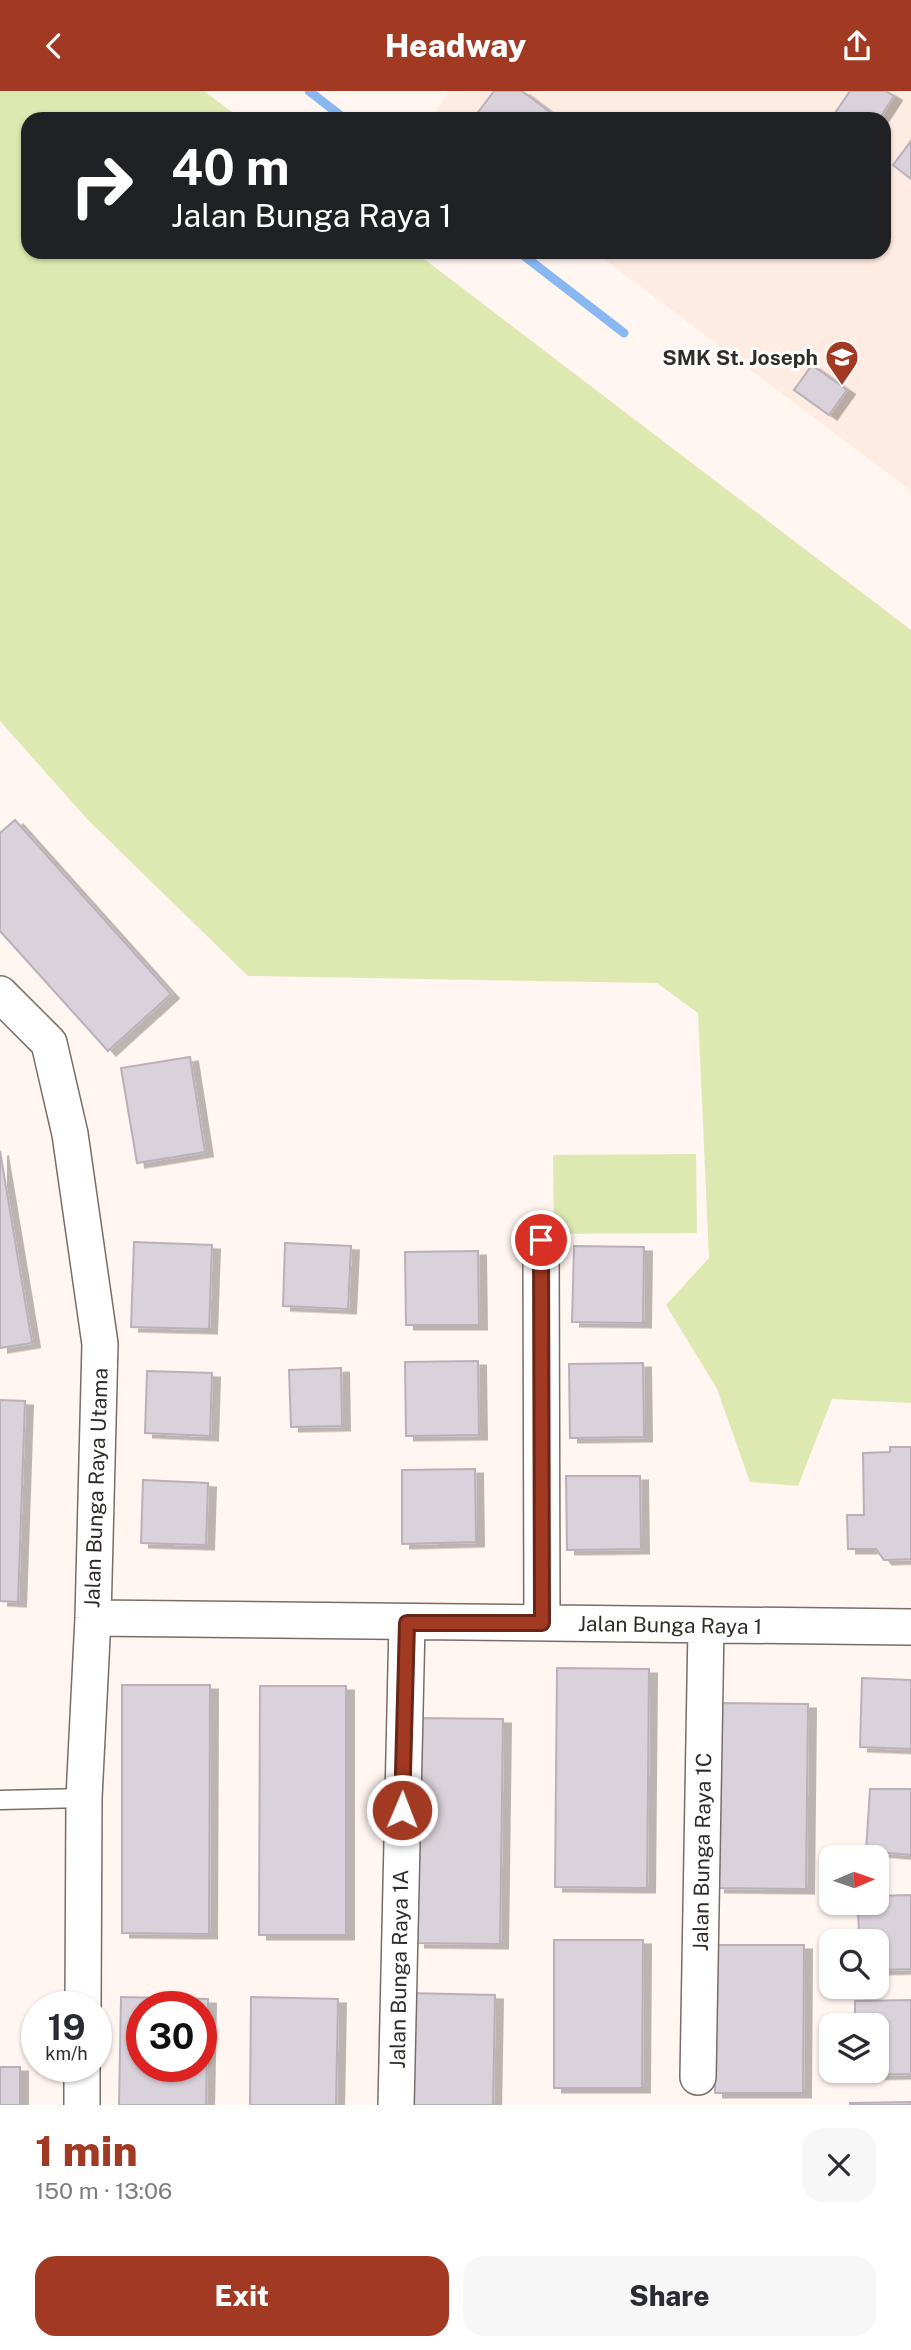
<!DOCTYPE html>
<meta charset="utf-8">
<style>
:root{--surface:#fff;--page:#f7f7f7;--text:#2b2b33;--muted:#7c7c81;--accent:#a23922}
body{margin:0;font-family:"Public Sans",sans-serif;background:var(--page);color:var(--text);height:100vh;display:flex;flex-direction:column;font-size:26px;white-space:nowrap}
*{box-sizing:border-box;margin:0}
p{font-size:23px;color:var(--muted)}
.icon{flex:none;width:38px;height:38px;fill:none;stroke:currentColor;stroke-width:2;stroke-linecap:round;stroke-linejoin:round}
.map{position:relative;height:2014px;overflow:hidden}
.panel{display:flex;flex-direction:column;background:var(--surface);flex:1}
.panel>*{flex:none}
.banner{position:absolute;left:21px;top:21px;width:870px;height:147px;border-radius:21px;box-shadow:0 2px 5px #0004;background:#202124;color:#fff;overflow:hidden}
.needle{width:46px;rotate:88deg}
.tools{position:absolute;left:819px;top:1754px;display:grid;gap:14px}
.tools a{display:grid;place-items:center;width:70px;height:70px;border-radius:14px;background:var(--surface);box-shadow:0 2px 5px #0004;font-size:35px}
.speed{position:absolute;left:21px;top:1900px;display:flex;gap:14px;font-size:35px;font-weight:700;text-align:center}
.speed>*{display:grid;place-content:center;width:91px;height:91px;border-radius:50%;background:var(--surface);box-shadow:0 2px 5px #0004;line-height:1}
.speed small{font-size:18px;font-weight:400}
.speed .limit{border:10px solid #d22;background:#fff;color:#111}
.pin{position:absolute;display:grid;place-items:center;width:60px;height:60px;color:#fff;margin:-30px;border:4px solid #fff;border-radius:50%;box-shadow:0 2px 7px #0007}
.me{position:absolute;width:77px;margin:-38px;rotate:1deg;stroke-linejoin:round;filter:drop-shadow(0 0 5px #0008)}
.turn{display:flex;align-items:center;gap:24px;height:147px;padding:0 35px;font-size:32px}
.turn .icon{width:91px;height:91px;stroke-width:2.5}
.turn b{display:block;font-size:49px;line-height:60px}
.round{display:grid;place-items:center;flex:none;width:74px;height:74px;border-radius:21px;background:var(--page)}
.headline{display:flex;align-items:center;justify-content:space-between;height:119px;padding:0 35px}
h1{font-size:42px;font-weight:800;line-height:52px;color:var(--accent)}
.action{display:flex;gap:14px;margin-top:auto;padding:14px 35px}
.action a{flex:1;height:80px;border-radius:21px;background:var(--accent);color:#fff;font-size:28px;font-weight:800;line-height:80px;text-align:center}
.action a+a{background:var(--page);color:var(--text)}
header{display:flex;justify-content:space-between;align-items:center;height:91px;padding:0 35px;background:var(--accent);color:#fff;font-size:32px;font-weight:800}
.map>svg:first-child{display:block}
</style>
<header><svg class="icon" aria-label="back" viewBox="0 0 24 24"><path d="M15 5l-7 7 7 7"/></svg>Headway<svg class="icon" aria-label="share" viewBox="0 0 24 24"><path d="M12 15V3M7 8l5-5 5 5M5 13v7h14v-7"/></svg></header>
<div class="map">
<svg width="911" height="2014" viewBox="0 0 911 2014">
<defs>
<filter id="shadow"><feDropShadow dx="8" dy="4.5" stdDeviation="0" flood-color="#0004"/></filter>
</defs>
<rect width="100%" height="100%" fill="#fff5f1"/>
<path fill="#feebe1" d="M449,0H911V400L595,161H884V28H432Z"/>
<path fill="#dee9b1" d="M0,0H204L241,28H28V161H415L911,539V1312L832,1308L798,1395L750,1391L717,1298L666,1214L709,1167L698,922L657,892L248,885L88,729L0,630Z
M696,1063L697,1142L554,1143L553,1064Z"/>
<g fill="none" stroke-linecap="round" stroke-linejoin="round">
<path stroke="#88b7f2" stroke-width="9" d="M309,0L345,28
M519,161L624,242"/>
</g>
<path fill="#dad2da" stroke="#b9b1b9" stroke-width="2" fill-rule="evenodd" filter="url(#shadow)" d="M494,0H522L559,28H473Z
M850,0H886L894,5L879,28H831Z
M911,50V88L893,74Z
M812,274L847,299L829,324L794,299Z
M15,729L171,903L108,960L0,840V742Z
M190,966L205,1061L137,1072L121,977Z
M0,1060L32,1252L0,1257Z
M134,1151L212,1154L209,1238L131,1236Z
M285,1152L351,1155L348,1218L283,1215Z
M574,1155L644,1156L643,1232L572,1231Z
M478,1160L479,1234H406L405,1161Z
M478,1270L479,1344L406,1345L405,1271Z
M643,1272L644,1346L570,1347L569,1273Z
M341,1277L342,1335L291,1336L289,1279Z
M147,1280L212,1282L210,1345L145,1342Z
M0,1309L25,1310L18,1511L0,1510Z
M890,1356H911V1468L884,1469L876,1458H848L847,1424H864L863,1362L890,1361Z
M475,1378L476,1451L402,1453V1379Z
M566,1385H640L641,1458L567,1459Z
M143,1389L208,1392L206,1454L141,1452Z
M557,1577L649,1578L647,1797L555,1796Z
M862,1587L911,1589V1658L860,1656Z
M122,1594H210L209,1843L122,1842Z
M260,1595H346V1844H259Z
M719,1612L808,1613L806,1798L717,1797Z
M419,1627L503,1628L500,1853L417,1852Z
M870,1698H911V1764L866,1760Z
M911,1804V1878L877,1879V1850H859L858,1811H877V1805Z
M554,1849H643L642,1997H554Z
M715,1854H804L803,2002H715Z
M408,1902L495,1904L493,2014H406Z
M121,1906L208,1908L206,2014H119ZM142,1916H201V1976H142Z
M251,1906L338,1908L336,2014H250Z
M911,1909V1983L856,1984V1979H877V1934H855V1910Z
M0,1976H20V2014H0Z
M911,2011V2014H850V2012Z"/>
<g fill="none" stroke-linecap="round" stroke-linejoin="round">
<defs>
<path id="lane" d="M0,1709L84,1707"/>
<path id="street" d="M0,903L49,952L70,1043L100,1253L93,1527L84,1707L83,1916
M541,1149L542,1532
M93,1527L911,1536
M698,1986L706,1536
M82,2014V1976
M396,2014L407,1532"/>
</defs>
<use href="#lane" stroke="#786e69" stroke-width="21"/>
<use href="#street" stroke="#786e69" stroke-width="38"/>
<use href="#lane" stroke="#fff" stroke-width="18"/>
<use href="#street" stroke="#fff" stroke-width="35"/>
</g>
<g fill="none" stroke-linecap="round" stroke-linejoin="round">
<defs>
<path id="route" d="M402,1719L407,1532H542L541,1149"/>
</defs>
<use href="#route" stroke="#692516" stroke-width="18"/>
<use href="#route" stroke="#a23922" stroke-width="12"/>
</g>
<defs>
<symbol id="school-pin" viewBox="-11 -11 22 30"><path d="M0 17L-7.5 6A9.5 9.5 0 1 1 7.5 6Z" fill="#a23922" stroke="#fff"/><path d="M0-5L7-2L0 1L-7-2ZM-4 1L0 2.5L4 1V4Q0 6-4 4Z" fill="#fff"/></symbol>
</defs>
<g fill-rule="evenodd">
<use href="#school-pin" x="823" y="247" width="38" height="52"/>
</g>
<g text-anchor="middle" dominant-baseline="central" stroke-width="6" stroke-linejoin="round" paint-order="stroke">
<g font-size="21" font-weight="bold" fill="#312c2a" stroke="#fff" text-anchor="end">
<text x="818" y="266">SMK St. Joseph</text>
</g>
<g font-size="21" fill="#312c2a" stroke="#fff">
<text transform="translate(96 1397) rotate(-88)">Jalan Bunga Raya Utama</text>
<text transform="translate(670 1534) rotate(1)">Jalan Bunga Raya 1</text>
<text transform="translate(702 1761) rotate(-89)">Jalan Bunga Raya 1C</text>
<text transform="translate(399 1878) rotate(-89)">Jalan Bunga Raya 1A</text>
</g>
</g>
</svg>
<div class="tools">
<a><svg class="needle" viewBox="-14 -14 28 28"><path d="M0-13l5 13h-10z" fill="#e53935"/><path d="M0 13l5-13h-10z" fill="#7c7c81"/></svg></a>
<a><svg class="icon" aria-label="search" viewBox="0 0 24 24"><circle cx="10" cy="10" r="6"/><path d="M15 15l6 6"/></svg></a>
<a><svg class="icon" aria-label="layers" viewBox="0 0 24 24"><path d="M12 4l9 5-9 5-9-5zM3 14l9 5 9-5"/></svg></a>
</div>
<div class="speed"><div>19<small>km/h</small></div><div class="limit">30</div></div>
<div class="pin" style="left:541px;top:1149px;background:#d93025"><svg class="icon" aria-label="arrive" viewBox="0 0 24 24"><path d="M6 21V4h12l-3 4 3 4H6"/></svg></div>
<svg class="me" style="left:402px;top:1719px" viewBox="-20 -20 40 40"><circle r="17" fill="#a23922" stroke="#fff" stroke-width="3"/><path d="M0-11L8 9 0 5-8 9z" fill="#fff"/></svg>
<div class="banner">
<div class="turn"><svg class="icon" aria-label="right" viewBox="0 0 24 24"><path d="M7 20v-9h11M14 6l5 5-5 5"/></svg><div><b>40 m</b>Jalan Bunga Raya 1</div></div>
</div>
</div>
<section class="panel">
<div class="headline"><div><h1>1 min</h1><p>150 m · 13:06</p></div><a class="round"><svg class="icon" aria-label="close" viewBox="0 0 24 24"><path d="M6 6l12 12M18 6L6 18"/></svg></a></div>
<div class="action"><a>Exit</a><a>Share</a></div>
</section>
